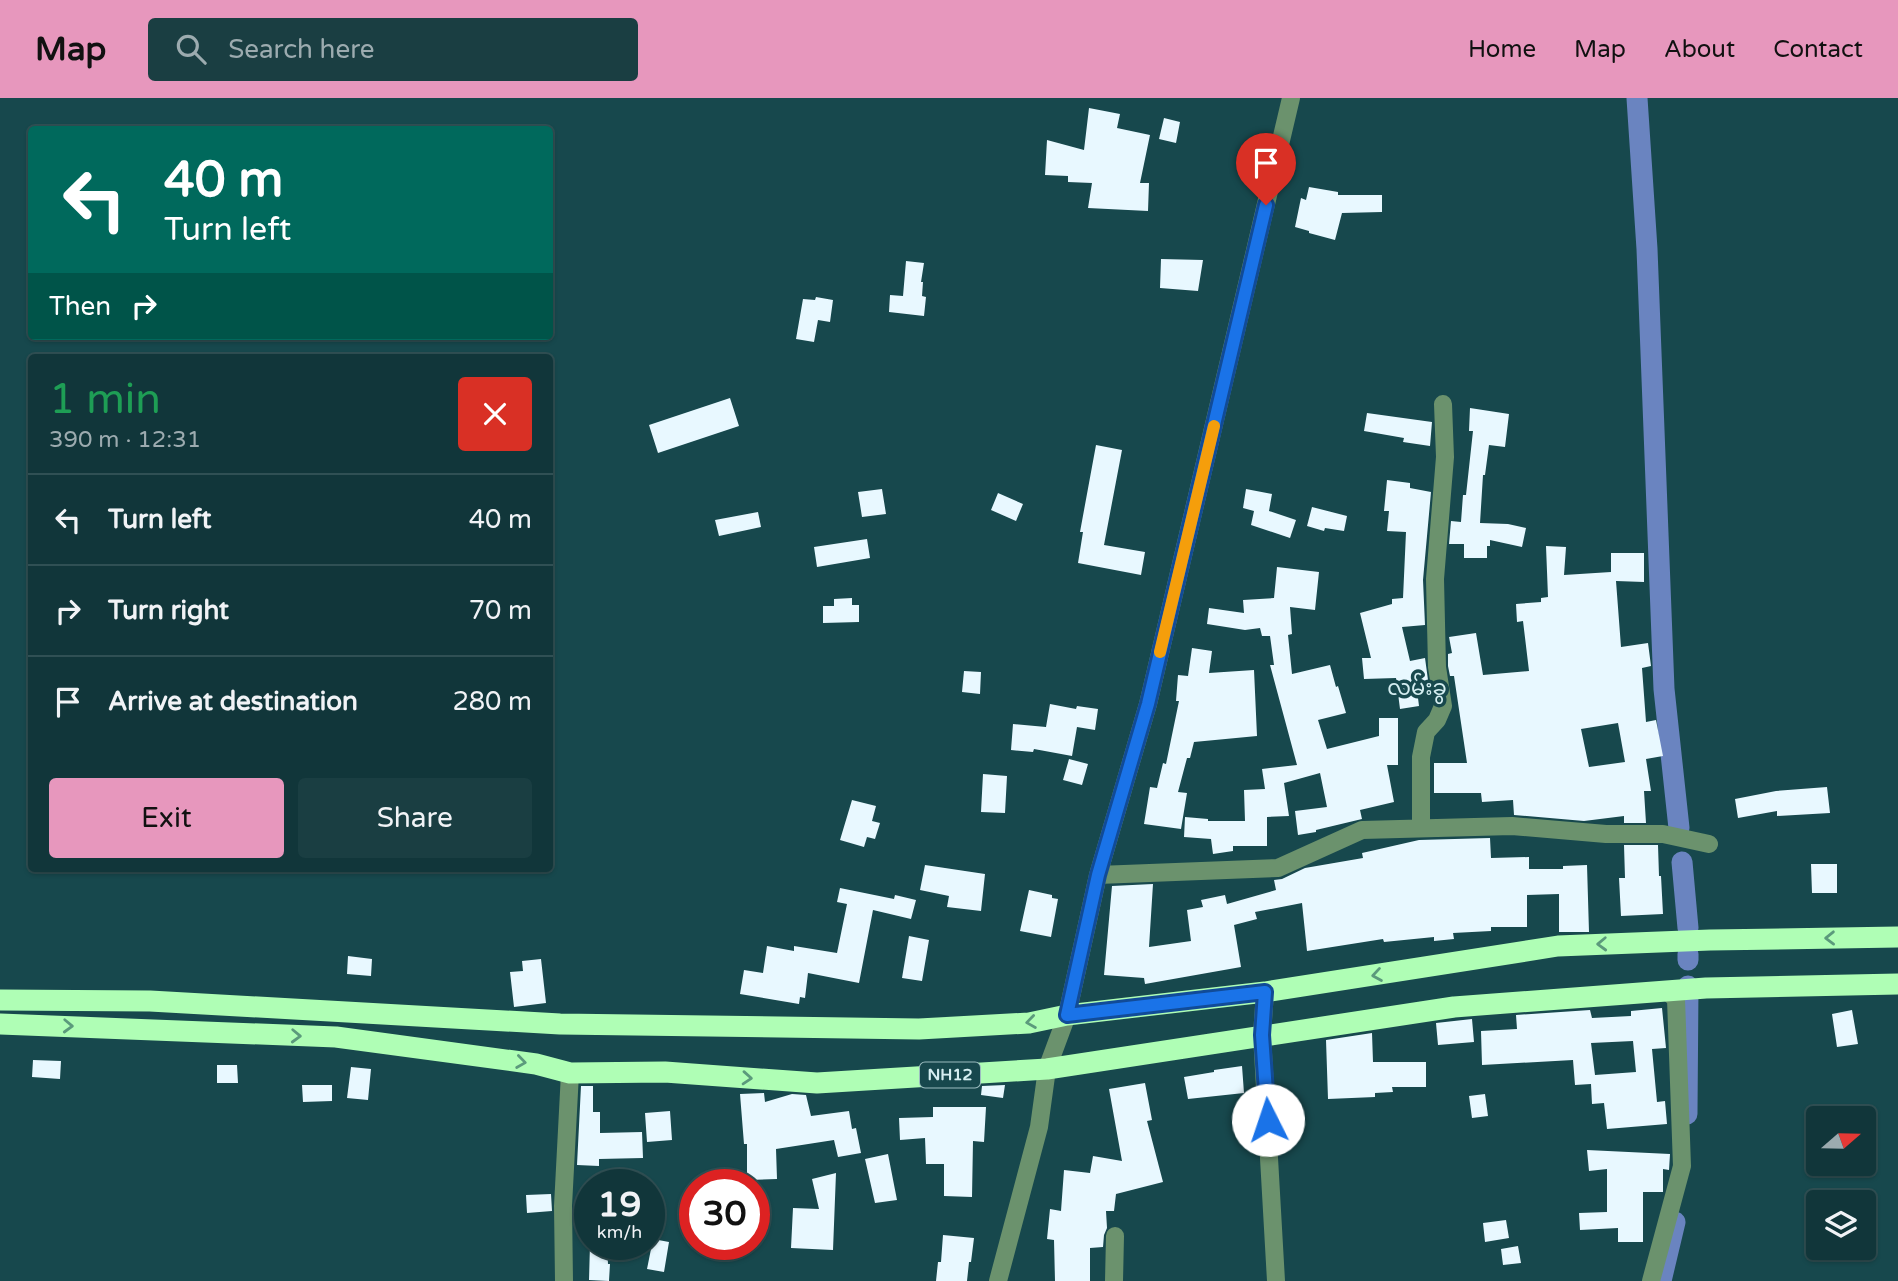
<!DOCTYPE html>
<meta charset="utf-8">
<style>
:root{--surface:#11363a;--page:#1a3e42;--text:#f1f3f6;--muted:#9cabaf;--line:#305054;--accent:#e797bd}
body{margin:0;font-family:"Varela Round","Noto Sans Myanmar",sans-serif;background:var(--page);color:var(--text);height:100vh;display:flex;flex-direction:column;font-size:26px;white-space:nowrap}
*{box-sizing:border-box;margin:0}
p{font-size:23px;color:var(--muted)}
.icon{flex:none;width:38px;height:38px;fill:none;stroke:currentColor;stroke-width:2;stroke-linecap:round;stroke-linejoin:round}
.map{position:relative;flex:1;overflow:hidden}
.side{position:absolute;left:28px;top:256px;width:525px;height:518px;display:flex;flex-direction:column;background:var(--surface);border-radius:7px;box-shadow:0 2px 5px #0004,0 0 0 2px var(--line)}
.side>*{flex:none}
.top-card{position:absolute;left:28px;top:28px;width:525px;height:214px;border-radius:7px;box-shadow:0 2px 5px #0004,0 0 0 2px var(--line);background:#00695c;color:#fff;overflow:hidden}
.needle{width:46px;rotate:70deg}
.controls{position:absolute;left:1806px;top:1008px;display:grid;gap:14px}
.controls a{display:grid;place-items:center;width:70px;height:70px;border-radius:7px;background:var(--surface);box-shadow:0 2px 5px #0004,0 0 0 2px var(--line);font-size:35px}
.speed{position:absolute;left:574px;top:1071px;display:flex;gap:14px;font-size:35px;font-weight:700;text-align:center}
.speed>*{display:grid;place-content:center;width:91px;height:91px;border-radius:50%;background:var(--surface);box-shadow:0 2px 5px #0004,0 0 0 2px var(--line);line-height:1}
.speed small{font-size:18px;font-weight:400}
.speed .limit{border:10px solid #d22;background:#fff;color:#111}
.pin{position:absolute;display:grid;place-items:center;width:60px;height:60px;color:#fff;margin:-72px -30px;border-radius:50% 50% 50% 0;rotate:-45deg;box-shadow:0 0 7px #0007}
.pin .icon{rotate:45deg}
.me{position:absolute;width:77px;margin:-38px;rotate:356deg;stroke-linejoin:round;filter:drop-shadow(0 0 5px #0008)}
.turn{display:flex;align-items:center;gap:24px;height:147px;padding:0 21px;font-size:32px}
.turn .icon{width:91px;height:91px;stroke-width:2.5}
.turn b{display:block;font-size:49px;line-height:60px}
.then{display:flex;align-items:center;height:66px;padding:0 21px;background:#0003;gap:14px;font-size:26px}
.round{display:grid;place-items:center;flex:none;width:74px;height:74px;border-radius:7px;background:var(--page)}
.overview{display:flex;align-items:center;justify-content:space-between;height:119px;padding:0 21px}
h1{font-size:42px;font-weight:600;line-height:52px;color:#1e9e55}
.cta{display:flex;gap:14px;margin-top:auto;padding:14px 21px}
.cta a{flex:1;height:80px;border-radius:7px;background:var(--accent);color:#111;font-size:28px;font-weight:600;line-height:80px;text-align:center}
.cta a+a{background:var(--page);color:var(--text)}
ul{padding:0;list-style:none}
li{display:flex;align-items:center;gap:21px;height:91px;padding:0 21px;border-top:2px solid var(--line)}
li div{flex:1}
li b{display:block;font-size:26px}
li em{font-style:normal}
header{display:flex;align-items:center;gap:42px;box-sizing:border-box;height:98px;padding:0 35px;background:var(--accent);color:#111}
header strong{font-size:33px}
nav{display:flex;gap:38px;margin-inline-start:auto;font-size:24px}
.search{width:490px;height:63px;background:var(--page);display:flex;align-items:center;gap:18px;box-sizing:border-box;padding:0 24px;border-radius:7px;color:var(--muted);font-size:26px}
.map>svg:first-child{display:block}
</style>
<header>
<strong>Map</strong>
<div class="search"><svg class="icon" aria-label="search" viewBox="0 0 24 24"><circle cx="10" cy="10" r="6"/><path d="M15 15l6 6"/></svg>Search here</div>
<nav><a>Home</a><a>Map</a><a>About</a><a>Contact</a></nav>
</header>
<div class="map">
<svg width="1898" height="1183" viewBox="0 0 1898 1183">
<rect width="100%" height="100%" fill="#17484d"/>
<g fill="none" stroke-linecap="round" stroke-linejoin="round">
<path stroke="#6a84c0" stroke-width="21" d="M1637,0L1647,151L1664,591L1679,730
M1682,764L1688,830
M1688,862V856
M1687,1016L1688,888
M1661,1183L1675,1124"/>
</g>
<path fill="#e8f8ff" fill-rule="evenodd" d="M1089,10L1120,16L1117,30L1150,37L1140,85H1149L1148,113L1088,110L1092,85L1068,84V78L1045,77L1047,42L1084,52Z
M1164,20L1180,24L1176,45L1159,41Z
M1309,89L1338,94V97H1382V114L1342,115L1335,142L1309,135V133L1295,129L1301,100L1306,102Z
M1161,161L1203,162L1198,193L1160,190Z
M906,163L924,165L921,184H923L922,198L926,199L924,218L889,214L890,197L903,198Z
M816,199L833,202L830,224L818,222L814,244L796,241L803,201L815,202Z
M730,300L739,328L658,355L649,327Z
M1470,310L1509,316L1505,349L1489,347L1485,377H1483L1480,425L1508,426L1526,430L1522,449L1490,442V448H1487V460H1464V446H1449L1451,423L1461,424L1463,397H1466L1473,333H1469Z
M1367,315L1432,324L1430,348L1403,344L1404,340L1364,333Z
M1096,347L1122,352L1104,447L1145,454L1141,477L1078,465L1083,434H1080Z
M1387,382L1410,385V390L1431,394L1423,482L1425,527L1402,529L1410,563L1425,560L1428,582L1416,584L1419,608L1400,611L1396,580L1364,581L1362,560H1371L1360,515L1392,506V501L1403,500L1406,434L1387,433L1389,413H1384Z
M882,391L886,416L862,419L858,394Z
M1246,391L1272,396L1269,413L1296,422L1290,440L1251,427L1254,413L1243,410Z
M998,395L1023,406L1016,423L991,412Z
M1312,409L1347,418L1344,433L1325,430L1324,433L1307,428Z
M758,414L761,429L719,438L715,422Z
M867,441L870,460L817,469L814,449Z
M1546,448L1566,449L1564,477L1611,474V455H1644V484L1616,483L1621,549L1648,545L1651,568L1642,570L1646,624L1656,622L1663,658L1646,661L1651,693H1644L1646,725H1624V718L1584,723L1514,717L1513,702L1482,704L1481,695H1434V665H1467L1454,578H1450L1448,568V556L1452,555L1449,539L1476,535L1483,577L1529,573L1523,523L1517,524L1516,506L1541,504V500L1548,499ZM1618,625L1625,664L1589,669L1581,631Z
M1277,469L1319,474L1315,512L1290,509L1292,536L1288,537L1292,576L1330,567L1336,589L1338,588L1346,615L1318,622L1327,651L1379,638V620H1398V667H1387L1394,704L1360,712L1362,721L1316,732V734L1298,737L1295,713L1327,709L1320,675L1284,685L1289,718L1267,719V748H1233V753L1213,756L1211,741L1184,739L1185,719L1208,721V723H1245L1244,692L1265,691L1262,671L1297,667L1270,567H1274L1270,538H1262L1260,530L1245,532L1207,526L1209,510L1244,515L1243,502L1274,500Z
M852,500V507H859V524L823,525V508H834V501Z
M1192,550L1212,553L1209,575L1254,572L1257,638L1194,644L1190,660H1187L1178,694L1187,695L1181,731L1144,726L1150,689L1157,690L1163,665L1166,666L1179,603H1176L1178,577L1188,578Z
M964,573L981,574L980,596L962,594Z
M1050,606L1076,611L1077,608L1098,611L1095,632L1077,629L1072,658L1034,651L1033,654L1011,652L1013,626L1046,629Z
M1069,661L1088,666L1082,687L1063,682Z
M983,676L1007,678L1005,715L981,714Z
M1827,689L1830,715L1777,718V713L1738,720L1735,701L1776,693Z
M852,702L876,708L872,723L880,725L875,741L867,739L864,749L840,742Z
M1490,740L1491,760L1529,759V771H1563V768L1587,767L1589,834H1559V796L1527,797V829H1491V833L1453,835L1454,841L1434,843V839L1384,844L1383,841L1307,853L1302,805L1255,814L1257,821L1234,827L1241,869L1145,886L1144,880L1104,877L1112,788L1153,786L1149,849L1191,843L1187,812L1203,809L1201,802L1225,797L1227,806L1276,792L1274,782L1282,781L1305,770L1363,760L1362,755L1419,742Z
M1624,747H1658L1659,778H1661L1663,816L1621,818L1619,780H1625Z
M1811,766H1837V795H1812Z
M925,767L985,776L981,813L947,809L949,798L920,792Z
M840,790L894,801L895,797L916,802L911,821L873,812L859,885L808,875L805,900L800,899L799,906L740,896L744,872L763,875L767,848L794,853V848L837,855L847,806L837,804Z
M1029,792L1052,797V800L1058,801L1051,839L1020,833Z
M909,838L929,842L922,883L902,880Z
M348,858L372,861L371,878L347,876Z
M541,861L546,905L514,909L510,874L523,873L522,863Z
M1662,910L1666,950L1652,951L1657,1004L1665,1003L1667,1026L1607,1031L1604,1005L1592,1006L1591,986L1575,987L1573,962L1482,967L1481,933L1517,931L1516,917L1590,912L1592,920L1631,918V913ZM1633,943L1636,974L1595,977L1591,945Z
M1852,912L1858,946L1837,949L1832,916Z
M1472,921L1474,944L1438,947L1436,925Z
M1372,935L1373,964H1426V989H1392L1393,994L1375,995V999L1328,1001L1326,942Z
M33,962L61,963L60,981L32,979Z
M217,967H237L238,985H217Z
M1242,968L1244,995L1188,1001L1184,979L1214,974V972Z
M351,969L371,971L368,1002L347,1000Z
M1145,985L1152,1022L1147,1023L1163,1084L1116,1096L1114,1113H1106L1107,1130L1104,1137L1103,1149L1090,1150V1183H1055L1054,1142L1047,1141L1050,1111L1061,1113L1064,1072L1090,1075L1093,1058L1122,1063L1109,991Z
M302,987H332V1003L303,1004Z
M1005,987L1003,1000L981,997L982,988Z
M581,988H593V1014H600V1035L642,1034L643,1060L599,1061V1068L577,1067Z
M764,995L765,1004L792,996L806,997L811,1018L849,1013L852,1031L856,1030L861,1055L838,1059L834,1042L776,1051L777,1081L747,1082V1046H744L740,996Z
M1485,996L1488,1018L1472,1020L1469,998Z
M933,1009H986L984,1044L973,1043L972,1099L944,1098V1066H926L925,1040L900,1042L899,1020L933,1019Z
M670,1013L672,1042L647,1044L645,1015Z
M1587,1052L1670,1056L1669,1072L1663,1071V1094H1643V1144H1618V1130L1580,1132L1579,1115L1607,1114V1071L1589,1073Z
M888,1056L897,1102L875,1105L865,1061Z
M836,1075L833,1152L791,1150L793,1110L819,1111L812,1081Z
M551,1096L552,1113L527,1115L526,1097Z
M1506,1122L1509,1140L1485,1144L1483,1125Z
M943,1137L974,1140L971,1164H969L967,1183H936L938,1164H941Z
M653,1141L669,1144L664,1174L647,1171Z
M590,1146H607L608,1166H610L609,1183L589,1182Z
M1518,1148L1521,1165L1503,1167L1501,1151Z"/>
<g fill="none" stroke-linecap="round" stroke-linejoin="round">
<path stroke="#6b926d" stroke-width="18" d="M1421,730V659L1426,634L1437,622L1443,608L1437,569L1435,481L1445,359L1443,306
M1098,777L1278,770L1362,732L1512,728L1606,736H1663L1709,746
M1265,894L1262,937L1276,1183
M564,1183L563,1108L570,975
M998,1183L1039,1029L1047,971L1067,917L1098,777L1148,606L1291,0
M1114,1183L1115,1138
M1651,1183L1682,1068L1676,901L1667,893"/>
<path stroke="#affeb5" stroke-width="21" d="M0,902L150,903L560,926L919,931L1029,925L1067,917L1265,894L1558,848L1710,842L1898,839
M0,926L336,939L536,966L570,975L665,974L817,985L1047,971L1454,909L1706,890L1898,886"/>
</g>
<defs><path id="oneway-chevron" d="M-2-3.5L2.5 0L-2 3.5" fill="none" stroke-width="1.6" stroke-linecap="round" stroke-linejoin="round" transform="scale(1.75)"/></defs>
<g stroke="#5b9a7c">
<use href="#oneway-chevron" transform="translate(1830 840) rotate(179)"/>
<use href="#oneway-chevron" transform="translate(1602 846) rotate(178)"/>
<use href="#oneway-chevron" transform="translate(1377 877) rotate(171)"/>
<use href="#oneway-chevron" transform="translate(1031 924) rotate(172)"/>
<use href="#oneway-chevron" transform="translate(68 928) rotate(2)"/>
<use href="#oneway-chevron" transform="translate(296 938) rotate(2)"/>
<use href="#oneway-chevron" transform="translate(521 964) rotate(8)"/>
<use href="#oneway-chevron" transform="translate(747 980) rotate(4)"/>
</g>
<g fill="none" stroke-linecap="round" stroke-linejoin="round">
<defs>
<path id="route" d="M1266,107L1148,606L1098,777L1067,917L1265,894L1262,937L1268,1022"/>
</defs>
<use href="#route" stroke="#114b97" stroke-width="18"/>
<use href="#route" stroke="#1a73e8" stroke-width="12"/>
<path stroke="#f59e0b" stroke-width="12" d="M1160,554L1214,328"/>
</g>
<g text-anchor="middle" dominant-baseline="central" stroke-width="7" stroke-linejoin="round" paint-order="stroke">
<rect fill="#17484d" stroke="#9cbcc0" stroke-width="2" x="920" y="964.5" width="60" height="25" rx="5"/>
<g font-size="16" font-weight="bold" fill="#d5eef1">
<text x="950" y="977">NH12</text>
</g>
<g font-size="21" fill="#d5eef1" stroke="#17484d">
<text x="1417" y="590">လမ်းခွ</text>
</g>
</g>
</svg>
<div class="controls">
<a><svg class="needle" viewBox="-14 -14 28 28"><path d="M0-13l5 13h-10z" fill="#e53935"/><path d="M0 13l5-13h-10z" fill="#9cabaf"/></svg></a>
<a><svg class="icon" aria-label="layers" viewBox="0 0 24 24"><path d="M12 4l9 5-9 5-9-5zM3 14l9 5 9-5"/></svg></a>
</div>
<div class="speed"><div>19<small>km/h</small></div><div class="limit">30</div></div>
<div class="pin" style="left:1266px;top:107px;background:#d93025"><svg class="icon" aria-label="arrive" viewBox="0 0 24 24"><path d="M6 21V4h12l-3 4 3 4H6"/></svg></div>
<svg class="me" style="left:1268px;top:1022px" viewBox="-20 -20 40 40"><circle r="19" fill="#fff"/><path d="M0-13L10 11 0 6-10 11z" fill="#1a73e8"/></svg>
<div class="top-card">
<div class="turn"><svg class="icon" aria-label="left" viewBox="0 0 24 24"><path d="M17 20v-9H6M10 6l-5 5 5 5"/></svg><div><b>40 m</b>Turn left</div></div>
<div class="then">Then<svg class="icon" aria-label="right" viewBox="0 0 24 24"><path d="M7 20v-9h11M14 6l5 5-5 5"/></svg></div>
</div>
<section class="side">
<div class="overview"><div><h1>1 min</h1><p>390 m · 12:31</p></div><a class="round" style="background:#d93025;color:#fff"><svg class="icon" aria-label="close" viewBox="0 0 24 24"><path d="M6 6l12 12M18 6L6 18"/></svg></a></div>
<ul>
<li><svg class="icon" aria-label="left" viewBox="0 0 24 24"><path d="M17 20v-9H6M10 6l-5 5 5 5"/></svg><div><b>Turn left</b></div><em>40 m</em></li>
<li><svg class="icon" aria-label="right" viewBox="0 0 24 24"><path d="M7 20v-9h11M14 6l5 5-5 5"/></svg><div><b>Turn right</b></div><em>70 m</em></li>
<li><svg class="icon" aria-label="arrive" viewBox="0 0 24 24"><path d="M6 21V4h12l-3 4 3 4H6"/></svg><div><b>Arrive at destination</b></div><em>280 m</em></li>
</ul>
<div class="cta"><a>Exit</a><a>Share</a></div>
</section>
</div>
